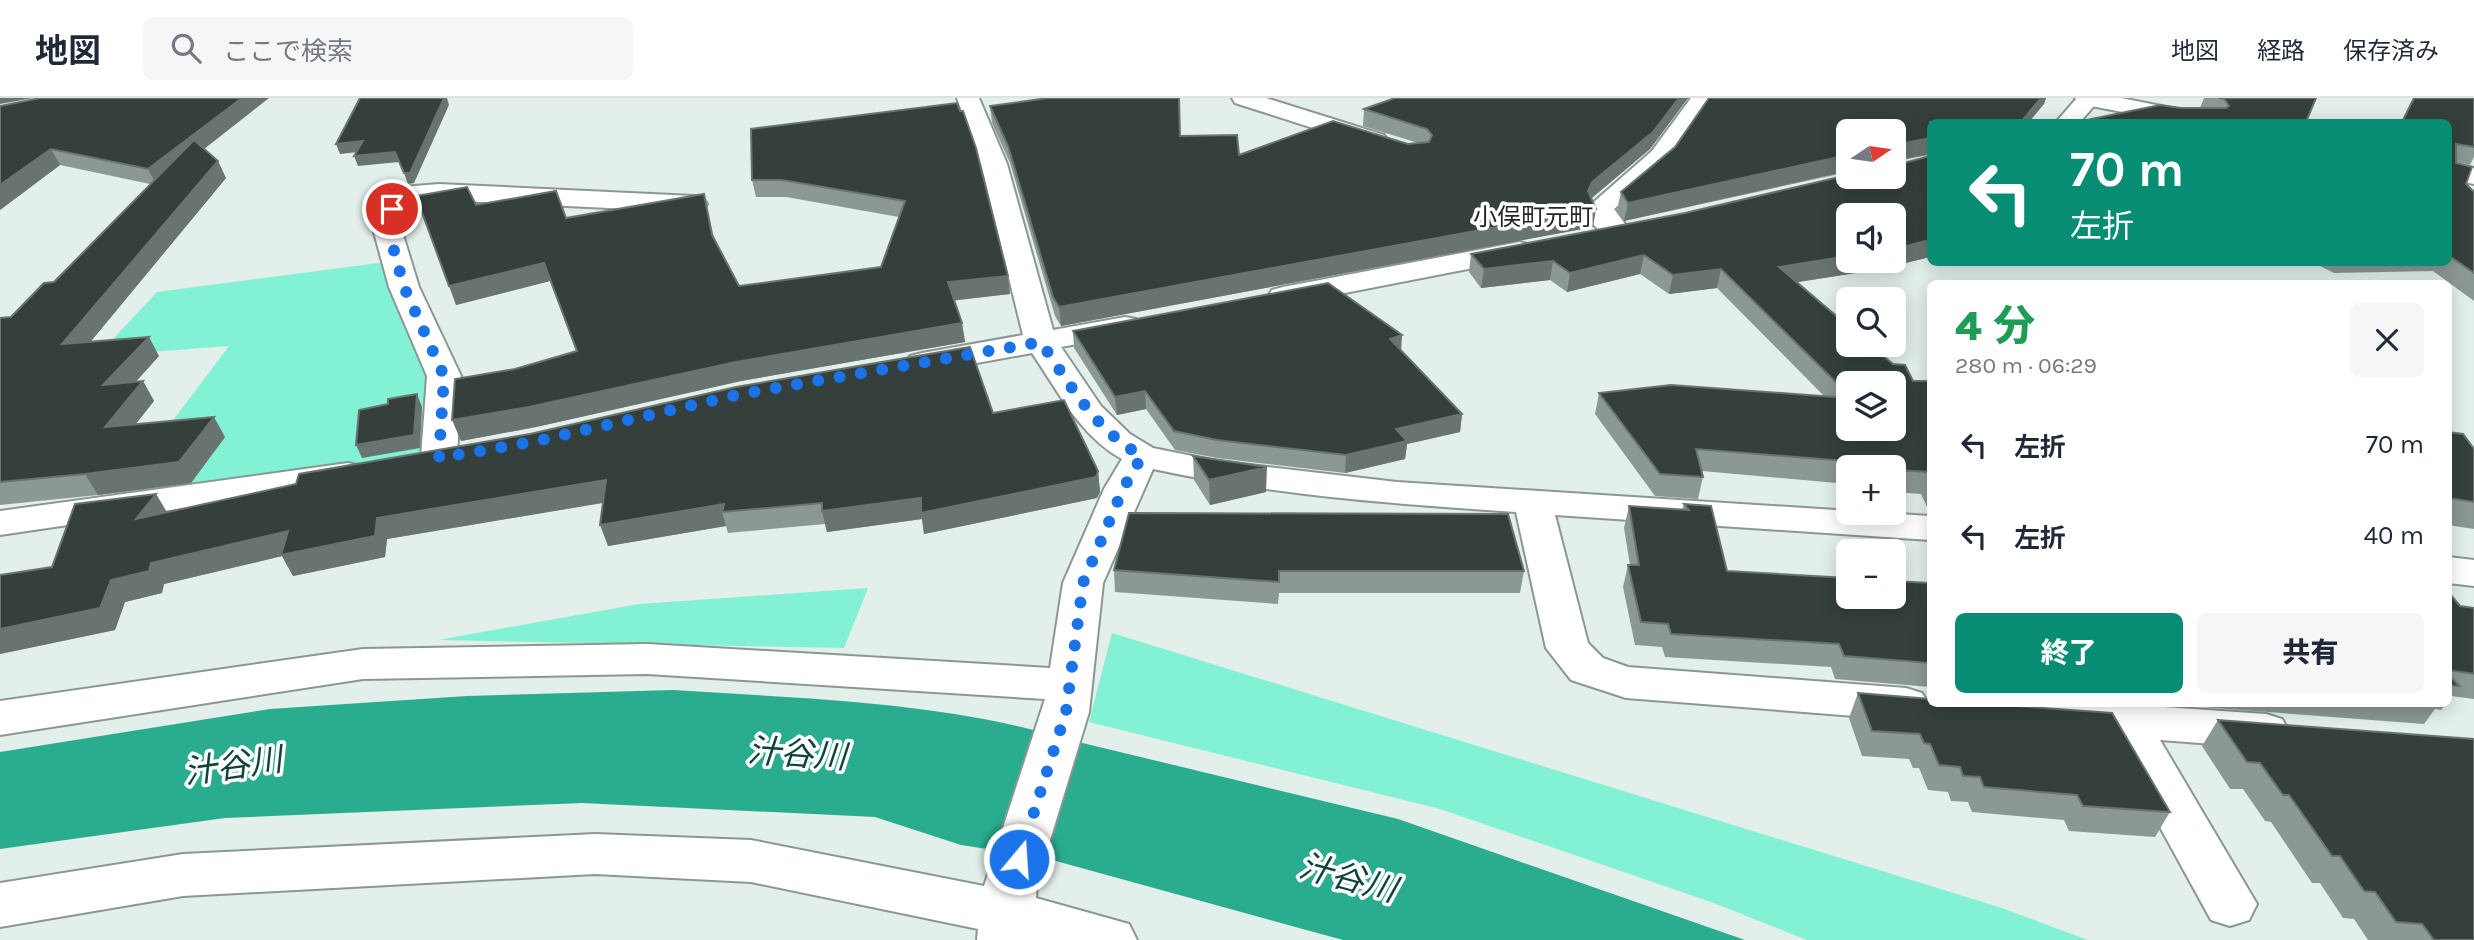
<!DOCTYPE html>
<html lang="ja">
<meta charset="utf-8">
<style>
:root{--surface:#fff;--page:#f6f6f7;--text:#1f2937;--muted:#747a83;--line:#e0e1e3;--accent:#078d74}
body{margin:0;font-family:Karla,"Noto Sans JP",sans-serif;background:var(--page);color:var(--text);height:100vh;display:flex;flex-direction:column;font-size:26px;white-space:nowrap}
*{box-sizing:border-box;margin:0}
p{font-size:23px;color:var(--muted)}
.icon{flex:none;width:38px;height:38px;fill:none;stroke:currentColor;stroke-width:2;stroke-linecap:round;stroke-linejoin:round}
.map{position:relative;flex:1;overflow:hidden}
.drawer{position:absolute;left:1927px;top:182px;width:525px;height:427px;display:flex;flex-direction:column;background:var(--surface);border-radius:10px;box-shadow:0 4px 18px #0003}
.drawer>*{flex:none}
.banner{position:absolute;left:1927px;top:21px;width:525px;height:147px;border-radius:10px;box-shadow:0 4px 18px #0003;background:#078d74;color:#fff;overflow:hidden}
.needle{width:46px;rotate:77deg}
.tools{position:absolute;left:1836px;top:21px;display:grid;gap:14px}
.tools a{display:grid;place-items:center;width:70px;height:70px;border-radius:10px;background:var(--surface);box-shadow:0 4px 18px #0003;font-size:35px}
.pin{position:absolute;display:grid;place-items:center;width:60px;height:60px;color:#fff;margin:-30px;border:4px solid #fff;border-radius:50%;box-shadow:0 2px 7px #0007}
.me{position:absolute;width:77px;margin:-38px;rotate:18deg;stroke-linejoin:round;filter:drop-shadow(0 0 5px #0008)}
.turn{display:flex;align-items:center;gap:24px;height:147px;padding:0 28px;font-size:32px}
.turn .icon{width:91px;height:91px;stroke-width:2.5}
.turn b{display:block;font-size:49px;line-height:60px}
.round{display:grid;place-items:center;flex:none;width:74px;height:74px;border-radius:10px;background:var(--page)}
.overview{display:flex;align-items:center;justify-content:space-between;height:119px;padding:0 28px}
h1{font-size:42px;font-weight:800;line-height:52px;color:#1e9e55}
.cta{display:flex;gap:14px;margin-top:auto;padding:14px 28px}
.cta a{flex:1;height:80px;border-radius:10px;background:var(--accent);color:#fff;font-size:28px;font-weight:800;line-height:80px;text-align:center}
.cta a+a{background:var(--page);color:var(--text)}
ul{padding:0;list-style:none}
li{display:flex;align-items:center;gap:21px;height:91px;padding:0 28px}
li div{flex:1}
li b{display:block;font-size:26px}
li em{font-style:normal}
header{display:flex;align-items:center;gap:42px;box-sizing:border-box;height:98px;padding:0 35px;background:var(--surface);border-bottom:2px solid var(--line)}
header strong{font-size:33px}
nav{display:flex;gap:38px;margin-inline-start:auto;font-size:24px}
.search{width:490px;height:63px;background:var(--page);display:flex;align-items:center;gap:18px;box-sizing:border-box;padding:0 24px;border-radius:10px;color:var(--muted);font-size:26px}
.map>svg:first-child{display:block}
</style>
<header>
<strong>地図</strong>
<div class="search"><svg class="icon" aria-label="search" viewBox="0 0 24 24"><circle cx="10" cy="10" r="6"/><path d="M15 15l6 6"/></svg>ここで検索</div>
<nav><a>地図</a><a>経路</a><a>保存済み</a></nav>
</header>
<div class="map">
<svg width="2474" height="842" viewBox="0 0 2474 842">
<rect width="100%" height="100%" fill="#e2efeb"/>
<path fill="#83f2d4" d="M386,164L416,206L439,360L107,410L229,248L97,258L157,194Z
M868,490L844,550L438,542L639,506Z
M1112,535L2002,810L2088,842H1807L1711,804L1440,711L1089,624Z"/>
<path fill="#2aac8f" d="M673,592C806,601 942,603 1070,642L1398,721L1745,842H1343L1045,760L961,747L875,719L582,705L225,720L0,751V654L270,611L467,598Z"/>
<g fill="none" stroke-linecap="round" stroke-linejoin="round">
<defs>
<path id="street" d="M957,0H979L1007,66L1053,232L1125,219L1136,221L1141,228L1136,235L1061,249L1101,308L1130,336L1153,350L1217,363L1397,384L1930,418V442L1555,417L1588,545L1603,560L1628,569L1906,590L1922,595L1929,606L1922,617L1906,622L1626,600L1571,582L1546,550L1516,414C1394,406 1272,397 1153,371L1103,485L1089,614L1037,785L1036,800L1129,826L1137,842H977L978,831L751,784L595,776L183,798L0,829V785L183,756L595,736L751,742L984,788L1045,601L647,576L363,581L0,637V603L363,551L647,546L1050,570L1063,485L1104,391L1122,361C1080,338 1058,293 1032,255L922,275L910,272L906,265L910,258L922,255L1023,237L981,66Z
M1232,0H1266L1384,37L1387,42L1384,47H1366L1235,5Z
M1691,0H1713L1669,64L1614,111L1631,134L1627,140H1607L1594,127L1587,110L1652,53Z
M2077,0L2100,1L2080,24H2056Z
M439,86L694,98L703,100L707,106L703,112L694,114L439,102L408,103L400,127L419,189L461,278L457,360L452,368L439,371L426,368L421,360L427,278L389,189L372,127L389,90Z
M1520,144L1530,147L1534,153L1530,159L1283,207L1272,204L1268,198L1272,192L1283,189Z
M348,365L361,368L366,376L361,384L0,437V413Z
M2448,459L2474,462V488L2448,485Z
M2048,606H2119L2266,616L2282,621L2289,633L2282,645L2266,650L2160,642L2257,806L2249,822L2230,828L2211,822L2110,638L2064,634L2048,630L2041,618Z"/>
<path id="secondary" d="M2075,0H2121L2207,17L2215,19L2219,24H2174L2086,7Z
M2448,65L2474,70V86L2448,81Z"/>
</defs>
<use href="#street" stroke="#8b9793" stroke-width="4"/>
<use href="#secondary" stroke="#8b9793" stroke-width="4"/>
<use href="#street" fill="#fff" fill-rule="evenodd"/>
<use href="#secondary" fill="#fff" fill-rule="evenodd"/>
</g>
<path fill="#8c9894" fill-rule="evenodd" d="M1395,0H1688L1650,51L1591,101L1593,129L1061,228L1055,218L1010,65L992,25L990,8L1180,38L1239,57L1418,45L1363,28L1364,11Z
M1709,0H2046L2044,6L1930,24V57L1895,63V64L1900,66L1930,58V159L1881,171L1797,184L1913,283H1930V415L1921,396L1894,394V369H1848V386L1702,373L1703,379L1698,401L1655,398L1595,316L1599,295L1824,298L1717,190L1669,196L1640,176L1567,194L1550,182L1481,190L1469,174L1471,156L1894,79V33H1848V74L1624,123L1617,112L1621,94L1675,49ZM1848,285L1894,331H1848Z
M2204,0H2316L2306,24L2181,10H2200Z
M2474,0V59L2470,67L2456,64L2466,86L2474,94V203L2433,173L2334,175L2312,164H2448V24Z
M957,5L1008,178L1010,196L954,202L962,225L965,244L741,283L536,329L461,343L515,271L576,253L550,183L456,207L476,107L566,120L708,113L714,140L739,188L881,169L899,119L786,99H756L752,82Z
M0,8L204,51L226,80L91,243L159,258L136,283H143L154,303L135,326L225,339L191,385L98,397L0,407V220L11,219L54,184L150,86L60,67L0,112Z
M1073,233L1401,253L1462,316L1460,334L1407,346L1405,361L1345,375L1217,360L1175,352L1146,311L1117,317L1074,250Z
M993,315L1098,373L1100,394L1097,400L924,436L922,421L827,434L825,426L728,435L726,428L608,448L603,405L387,441L385,459L293,478L282,458L164,486L162,495L125,504L115,532L0,556V477L52,469L156,396L167,415Z
M2448,334L2474,351V431L2448,427Z
M1193,358L1266,394L1210,407L1194,382Z
M1684,406L1711,408L1727,473L1930,485V589L1835,581L1831,569L1665,559L1662,549L1635,547L1623,489L1628,467H1630L1624,430L1629,408L1682,412Z
M1114,472L1524,473L1520,495H1279L1278,506L1115,494Z
M2448,496L2460,508L2474,510V601L2451,598L2448,602Z
M1858,595L2170,714L2155,739L2069,733L2064,722L1972,714L1968,704L1951,703L1948,694L1928,692L1919,670H1913L1909,661L1862,658L1849,620Z
M2174,606H2446L2441,612L2435,611L2424,626L2175,607Z
M2218,622L2474,842H2368L2354,821L2343,820L2320,785H2312L2271,724L2265,723L2243,691H2230L2202,648Z"/>
<path fill="#697471" d="M0,0H33L0,6Z
M242,0H269L157,88L148,71Z
M441,0H447L449,7L414,85L408,86L404,75Z
M1679,0H1688L1650,51L1589,102L1588,93L1592,84Z
M2041,0H2046L2044,6L2029,24H2021Z
M1930,40L1929,56L1895,63L1894,69V60L1899,46Z
M363,43L367,53L340,56L336,46Z
M51,51L60,67L0,112V87Z
M395,54L399,64L358,68L354,58Z
M1848,57L1847,73L1624,123L1628,105Z
M218,63L226,80L73,265L62,246Z
M1596,111L1593,129L1061,228L1059,209Z
M1930,142V159L1881,171L1774,188L1779,169L1848,158V163H1894V151Z
M1644,157L1640,176L1567,194L1570,175Z
M1553,163L1550,182L1481,190L1484,171Z
M544,165L550,183L456,207L449,188Z
M1721,171L1717,190L1669,196L1673,177Z
M1008,178L1010,196L950,203L948,184Z
M962,225L965,244L741,283L536,329L461,343L452,322L736,264Z
M1402,237L1401,255L1390,241Z
M149,239L159,258L115,307L103,287Z
M143,283L154,303L117,350L105,329Z
M1145,293L1146,311L1117,317L1115,299Z
M417,296L422,309L420,350L362,360L356,347Z
M1462,316L1460,334L1407,346L1405,361L1345,375L1346,357L1396,331Z
M214,319L225,339L191,385L98,397L85,376Z
M1267,369L1266,394L1210,407L1209,382Z
M1098,373L1100,394L1097,400L924,436L922,421L827,434L822,413Z
M606,382L613,403L387,441L385,459L293,478L282,458L164,486L162,495L125,504L115,532L0,556V531L151,465L288,433L377,420Z
M156,396L168,416L136,421Z
M724,406L722,414L726,428L608,448L600,427Z"/>
<path fill="#35403d" stroke="#697471" stroke-width="2" d="M40,0H242L148,71L51,51L0,87V8Z
M360,0H444L410,75H404L395,54L354,58L363,43L336,46Z
M1048,0H1179L1180,38L1237,37L1239,57L1333,23L1408,46L1429,44L1432,37L1427,31L1364,11L1395,0H1679L1653,34L1592,84L1588,93L1596,111L1059,209L1053,199L1008,48L990,8Z
M1709,0H2041L2021,24H1930V40L1899,46L1897,59L1894,60V33H1848V57L1628,105L1621,94L1675,49Z
M2219,0H2316L2306,24H2077L2160,7L2181,10H2226L2229,8L2224,1Z
M2414,0H2474V49L2456,46V65L2472,69L2466,86L2474,94V175L2448,157V24H2402Z
M957,5L960,13H963L976,50L1008,178L948,184L962,225L736,264L529,309L452,322L455,281L515,271L577,253L544,165L449,188L416,98L467,89L476,107L556,93L566,120L704,96L712,137L739,188L881,169L905,103L782,82H752L751,31Z
M194,42L218,63L62,246L149,239L103,287L143,283L105,329L214,319L179,364L85,376L0,384V220L11,219L44,185L54,184Z
M1930,58V142L1894,151V117H1848V158L1779,169L1848,228V247H1870L1893,266L1905,267L1913,283H1930V377L1929,374L1897,372L1895,367L1696,351L1703,379L1660,376L1599,295L1671,287L1848,300V331H1894V285H1848V296L1721,171L1673,177L1644,157L1570,175L1553,163L1484,171L1471,156L1685,115L1848,77V79H1894V64L1900,66Z
M1328,185L1402,237L1390,241L1462,316L1396,331L1407,343L1346,357L1217,342L1174,333L1145,293L1115,299L1073,233Z
M970,249L993,315L1064,302L1098,373L1096,379L921,415V400L822,413V405L722,414L724,406L600,427L606,382L377,420L375,438L281,457L288,433L151,465L149,473L111,482L100,510L0,531V477L52,469L75,406L156,396L136,421L296,386L299,376L530,336L736,289Z
M417,296L414,337L356,347L359,312L388,306V301Z
M2448,334L2463,336L2474,351V404L2448,400Z
M1193,358L1267,369L1209,382Z
M1684,406L1711,408L1727,473L1848,480V499H1894V483L1930,485V565L1844,558L1839,546L1671,536L1668,526L1641,524L1628,467H1639L1629,408L1689,412Z
M1129,415L1508,416L1524,473H1279V484L1114,472Z
M2448,496H2450L2460,508L2474,510V576L2448,572Z
M2448,576L2459,588L2448,587Z
M1858,595L1930,601V606H1989L2112,615L2170,714L2083,708L2077,697L1984,689L1980,679L1963,678L1960,669L1939,667L1930,646L1924,645L1920,636L1872,633Z
M2218,622L2474,641V842H2434L2422,826L2396,824L2375,794L2364,793L2340,758H2332L2289,697H2283L2260,665L2247,664Z"/>
<g fill="none" stroke-linecap="round" stroke-linejoin="round">
<path stroke="#1a73e8" stroke-width="12" stroke-dasharray="0 21.6" d="M392,111L387,127L404,189L444,278L439,360L537,343L741,296L1041,244C1071,288 1095,332 1142,358L1123,391L1083,485L1066,614L1019,761"/>
</g>
<g text-anchor="middle" dominant-baseline="central" stroke-width="7" stroke-linejoin="round" paint-order="stroke">
<g font-size="24" fill="#232726" stroke="#fff">
<text x="1533" y="119">小俣町元町</text>
</g>
<g font-size="33" font-style="italic" fill="#0f4438" stroke="#fff">
<text transform="translate(797 656) rotate(4)">汁谷川</text>
<text transform="translate(233 668) rotate(-8)">汁谷川</text>
<text transform="translate(1348 780) rotate(15)">汁谷川</text>
</g>
</g>
</svg>
<div class="tools">
<a><svg class="needle" viewBox="-14 -14 28 28"><path d="M0-13l5 13h-10z" fill="#e53935"/><path d="M0 13l5-13h-10z" fill="#747a83"/></svg></a>
<a><svg class="icon" aria-label="sound" viewBox="0 0 24 24"><path d="M4 9h4l5-4v14l-5-4H4zM17 9q2 3 0 6"/></svg></a>
<a><svg class="icon" aria-label="search" viewBox="0 0 24 24"><circle cx="10" cy="10" r="6"/><path d="M15 15l6 6"/></svg></a>
<a><svg class="icon" aria-label="layers" viewBox="0 0 24 24"><path d="M12 4l9 5-9 5-9-5zM3 14l9 5 9-5"/></svg></a>
<a>+</a>
<a>−</a>
</div>
<div class="pin" style="left:392px;top:111px;background:#d93025"><svg class="icon" aria-label="arrive" viewBox="0 0 24 24"><path d="M6 21V4h12l-3 4 3 4H6"/></svg></div>
<svg class="me" style="left:1019px;top:761px" viewBox="-20 -20 40 40"><circle r="17" fill="#1a73e8" stroke="#fff" stroke-width="3"/><path d="M0-11L8 9 0 5-8 9z" fill="#fff"/></svg>
<div class="banner">
<div class="turn"><svg class="icon" aria-label="left" viewBox="0 0 24 24"><path d="M17 20v-9H6M10 6l-5 5 5 5"/></svg><div><b>70 m</b>左折</div></div>
</div>
<section class="drawer">
<div class="overview"><div><h1>4 分</h1><p>280 m · 06:29</p></div><a class="round"><svg class="icon" aria-label="close" viewBox="0 0 24 24"><path d="M6 6l12 12M18 6L6 18"/></svg></a></div>
<ul>
<li><svg class="icon" aria-label="left" viewBox="0 0 24 24"><path d="M17 20v-9H6M10 6l-5 5 5 5"/></svg><div><b>左折</b></div><em>70 m</em></li>
<li><svg class="icon" aria-label="left" viewBox="0 0 24 24"><path d="M17 20v-9H6M10 6l-5 5 5 5"/></svg><div><b>左折</b></div><em>40 m</em></li>
</ul>
<div class="cta"><a>終了</a><a>共有</a></div>
</section>
</div>
